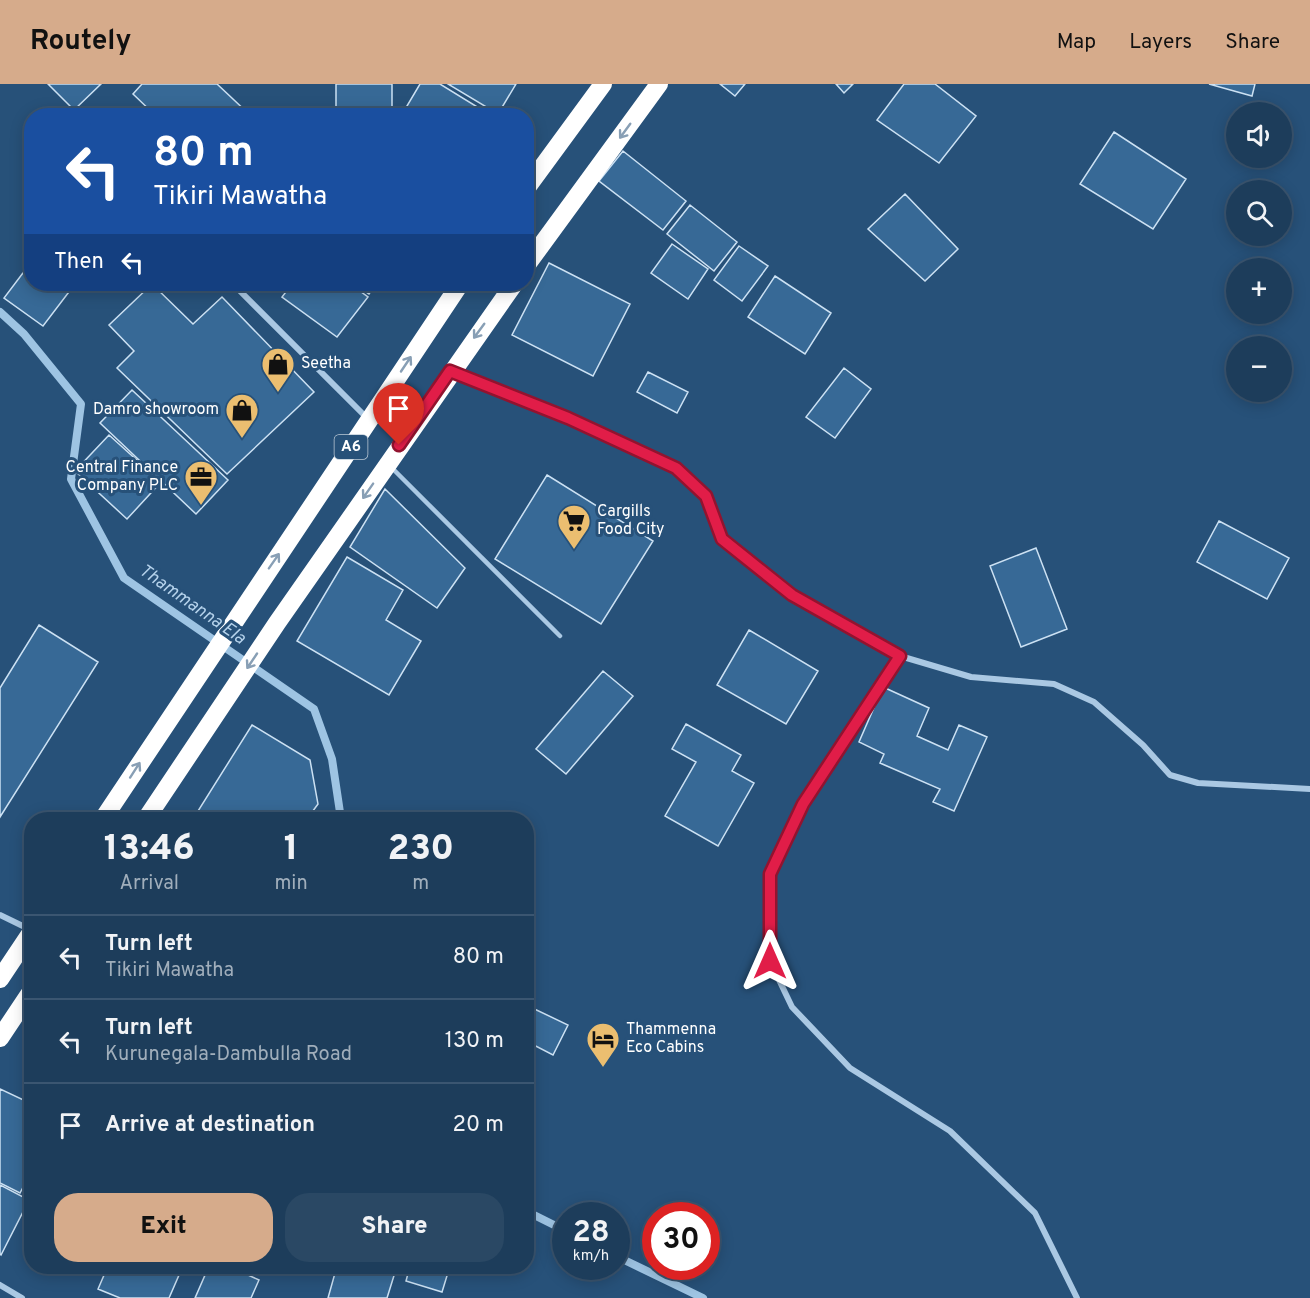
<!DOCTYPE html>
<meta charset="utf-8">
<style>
:root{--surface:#1d3d5b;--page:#2a4864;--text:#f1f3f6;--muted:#a0aebb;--line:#3b5671;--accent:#d6ab8b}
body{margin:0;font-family:Overpass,sans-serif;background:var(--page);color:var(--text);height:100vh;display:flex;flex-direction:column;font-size:22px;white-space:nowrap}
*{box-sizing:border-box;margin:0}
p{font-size:20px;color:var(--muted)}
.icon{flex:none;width:33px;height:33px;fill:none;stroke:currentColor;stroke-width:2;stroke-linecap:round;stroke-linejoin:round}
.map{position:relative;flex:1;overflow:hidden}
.sheet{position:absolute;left:24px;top:728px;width:510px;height:462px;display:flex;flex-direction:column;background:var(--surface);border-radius:24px;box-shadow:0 3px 15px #0003,0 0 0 2px var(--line)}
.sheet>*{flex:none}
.top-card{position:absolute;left:24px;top:24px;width:510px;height:183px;border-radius:24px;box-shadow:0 3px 15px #0003,0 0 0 2px var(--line);background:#1a4fa0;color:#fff;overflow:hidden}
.tools{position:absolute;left:1226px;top:18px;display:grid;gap:12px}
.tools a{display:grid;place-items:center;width:66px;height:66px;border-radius:50%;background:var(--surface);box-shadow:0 3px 15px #0003,0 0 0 2px var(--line);font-size:30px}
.speed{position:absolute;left:552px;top:1118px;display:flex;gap:12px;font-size:30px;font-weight:700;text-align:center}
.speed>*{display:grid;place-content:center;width:78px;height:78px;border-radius:50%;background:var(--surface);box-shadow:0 3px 15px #0003,0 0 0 2px var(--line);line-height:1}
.speed small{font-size:15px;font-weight:400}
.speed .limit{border:9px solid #d22;background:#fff;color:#111}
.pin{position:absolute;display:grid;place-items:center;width:51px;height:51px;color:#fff;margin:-62px -26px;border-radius:50% 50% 50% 0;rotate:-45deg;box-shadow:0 0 6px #0007}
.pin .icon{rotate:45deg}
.me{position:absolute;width:66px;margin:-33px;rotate:0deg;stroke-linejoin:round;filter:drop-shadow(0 0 4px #0008)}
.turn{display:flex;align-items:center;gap:21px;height:126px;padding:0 30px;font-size:27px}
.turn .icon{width:78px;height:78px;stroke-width:2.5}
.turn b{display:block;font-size:42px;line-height:51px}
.then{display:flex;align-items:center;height:57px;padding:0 30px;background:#0003;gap:12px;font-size:22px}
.eta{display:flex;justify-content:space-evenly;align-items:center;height:102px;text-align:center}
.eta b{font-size:36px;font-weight:800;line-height:42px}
.action{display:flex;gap:12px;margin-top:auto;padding:12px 30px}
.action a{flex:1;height:69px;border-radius:24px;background:var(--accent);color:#111;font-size:24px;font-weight:800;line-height:69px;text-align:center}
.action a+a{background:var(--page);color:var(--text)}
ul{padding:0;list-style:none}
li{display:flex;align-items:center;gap:18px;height:84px;padding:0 30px;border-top:2px solid var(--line)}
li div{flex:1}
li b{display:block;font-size:22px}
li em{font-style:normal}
header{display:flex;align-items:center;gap:36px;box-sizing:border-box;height:84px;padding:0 30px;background:var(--accent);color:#111}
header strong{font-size:28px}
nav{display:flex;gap:33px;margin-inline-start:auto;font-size:21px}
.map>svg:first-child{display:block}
</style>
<header>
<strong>Routely</strong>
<nav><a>Map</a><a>Layers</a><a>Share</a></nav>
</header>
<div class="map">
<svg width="1310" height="1214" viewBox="0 0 1310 1214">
<rect width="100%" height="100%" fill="#275179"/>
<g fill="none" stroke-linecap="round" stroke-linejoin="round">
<path stroke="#9ec4e3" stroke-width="8" d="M0,228L24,250L81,320L71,395L124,494L314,625L332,675L341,735
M526,1127L566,1147
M616,1172L703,1214"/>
</g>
<path fill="#376996" stroke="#cce1f3" stroke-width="1.5" d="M48,0H101L74,26Z
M142,0H217L251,32H156L133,10Z
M336,0H392V24H373V32H336Z
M420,0H440L492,32H401Z
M448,0H516L498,30Z
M720,0H745L735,12Z
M836,0H853L844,9Z
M904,0H935L976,32L939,79L877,36Z
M1209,0H1255L1252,12Z
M1114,48L1186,95L1153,145L1080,100Z
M623,67L686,117L663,146L599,97Z
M905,110L958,165L925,197L868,145Z
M690,121L737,158L714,187L667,150Z
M672,160L708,185L688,215L651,189Z
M739,162L768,182L742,217L714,196Z
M32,177V200H75L43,242L4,214Z
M549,179L630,220L593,292L512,251Z
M775,192L831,229L805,270L748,233Z
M152,200L193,240L222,213L314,308L227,390L117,284L134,267L109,241Z
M292,200H350L368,213L337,253L282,213Z
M354,200H376L369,210Z
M844,284L871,305L835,354L806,333Z
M648,288L688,308L677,329L637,308Z
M132,306L228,396L196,430L100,339Z
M109,351L161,398L127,435L75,387Z
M547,391L653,457L601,540L495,475Z
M385,405L465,484L437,524L350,463Z
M1219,437L1289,474L1267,515L1197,478Z
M1036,464L1067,545L1021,563L990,482Z
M347,473L403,506L386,536L421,557L389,611L297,557Z
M39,541L98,578L0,733V604Z
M749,546L818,587L786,640L717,601Z
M603,587L633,612L566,690L536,665Z
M883,603L929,624L917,652L948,666L959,641L987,653L954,727L933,718L940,705L880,679L884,670L859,658Z
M686,640L741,671L732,687L754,699L718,762L665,732L696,678L672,665Z
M252,641L310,676L318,720L307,735H193Z
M526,921L568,941L553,971L526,957Z
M0,1005L32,1020V1086L20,1109L0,1099Z
M0,1101L29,1116L1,1171L0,1170Z
M108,1182H183L169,1214H120L98,1205Z
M209,1182H228L259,1196L251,1214H195Z
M337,1182H397L387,1214H328Z
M410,1182H450L442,1208L406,1197Z"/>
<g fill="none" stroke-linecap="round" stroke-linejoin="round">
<path stroke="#aac8e3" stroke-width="4.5" d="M391,383L560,552"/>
<path stroke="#aac8e3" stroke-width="6" d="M233,200L368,335
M454,288L568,334L676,384L707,412L722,455L792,511L900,572L971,593L1054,600L1094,618L1143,661L1170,691L1198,699L1310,705
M900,572L803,720L770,790V877L792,923L850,984L950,1047L1035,1129L1077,1214
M0,831L31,846
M0,1201L22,1214"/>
<path stroke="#fff" stroke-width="18" d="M526,105L603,0
M526,182L659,0
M103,735L460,200
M146,735L277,539L514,200
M0,895L32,847
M0,954L32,906"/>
</g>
<defs><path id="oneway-shaft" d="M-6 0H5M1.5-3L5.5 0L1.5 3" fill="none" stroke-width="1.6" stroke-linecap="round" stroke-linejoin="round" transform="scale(1.5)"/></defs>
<g stroke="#889fb5">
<use href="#oneway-shaft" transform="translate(625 47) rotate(126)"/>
<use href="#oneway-shaft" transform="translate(479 247) rotate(126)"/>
<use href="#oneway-shaft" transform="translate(406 280) rotate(-56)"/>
<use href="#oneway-shaft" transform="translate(368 407) rotate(125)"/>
<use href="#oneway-shaft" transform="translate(274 477) rotate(-55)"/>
<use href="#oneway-shaft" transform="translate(252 577) rotate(124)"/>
<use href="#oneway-shaft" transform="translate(135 686) rotate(-57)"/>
</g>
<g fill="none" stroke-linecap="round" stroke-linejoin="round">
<defs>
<path id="route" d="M399,361L450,287L568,334L676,384L706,412L722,455L792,511L900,572L803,720L770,790V877"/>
</defs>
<use href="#route" stroke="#92132f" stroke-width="15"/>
<use href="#route" stroke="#e11d48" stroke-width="10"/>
</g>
<defs>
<symbol id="shop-pin" viewBox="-11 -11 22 30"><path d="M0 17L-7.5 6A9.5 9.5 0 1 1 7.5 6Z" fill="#ebbe70" stroke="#275179"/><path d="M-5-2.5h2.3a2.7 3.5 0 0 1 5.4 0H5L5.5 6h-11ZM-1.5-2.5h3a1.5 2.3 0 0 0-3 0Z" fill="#111"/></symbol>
<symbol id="office-pin" viewBox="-11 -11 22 30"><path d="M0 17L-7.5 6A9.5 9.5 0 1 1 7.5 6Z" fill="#ebbe70" stroke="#275179"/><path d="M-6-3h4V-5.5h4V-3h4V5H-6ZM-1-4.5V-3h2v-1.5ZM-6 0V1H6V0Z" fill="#111"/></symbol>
<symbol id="supermarket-pin" viewBox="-11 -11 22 30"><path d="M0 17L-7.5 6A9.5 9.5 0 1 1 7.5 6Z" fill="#ebbe70" stroke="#275179"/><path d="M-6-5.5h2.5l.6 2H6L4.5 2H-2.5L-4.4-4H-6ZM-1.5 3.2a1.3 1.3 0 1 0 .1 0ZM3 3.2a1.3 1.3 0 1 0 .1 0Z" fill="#111"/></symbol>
<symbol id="hotel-pin" viewBox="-11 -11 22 30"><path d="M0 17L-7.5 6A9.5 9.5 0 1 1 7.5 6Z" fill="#ebbe70" stroke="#275179"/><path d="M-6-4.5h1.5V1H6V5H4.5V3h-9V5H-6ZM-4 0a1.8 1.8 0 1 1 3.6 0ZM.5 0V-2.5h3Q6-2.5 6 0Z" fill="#111"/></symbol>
</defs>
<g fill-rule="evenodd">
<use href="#shop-pin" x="259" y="261" width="38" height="52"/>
<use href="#shop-pin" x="223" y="307" width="38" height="52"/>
<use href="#office-pin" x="182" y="374" width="38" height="52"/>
<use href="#supermarket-pin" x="555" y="418" width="38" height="52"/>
<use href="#hotel-pin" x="584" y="936" width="38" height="52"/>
</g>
<g text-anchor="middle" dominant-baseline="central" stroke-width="6" stroke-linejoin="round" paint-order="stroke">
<rect fill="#275179" stroke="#becbd7" stroke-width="1.5" x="334.5" y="351" width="33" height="24" rx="4.5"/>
<g font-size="15" font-weight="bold" fill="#fff">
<text x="351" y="363">A6</text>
</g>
<g font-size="16" fill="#fff" stroke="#275179" text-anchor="start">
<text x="301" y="280">Seetha</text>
<text x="219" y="326" text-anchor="end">Damro showroom</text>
<text x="178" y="384" text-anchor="end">Central Finance<tspan x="178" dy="18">Company PLC</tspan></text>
<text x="597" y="428">Cargills<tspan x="597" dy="18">Food City</tspan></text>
<text x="626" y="946">Thammenna<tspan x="626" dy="18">Eco Cabins</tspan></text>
</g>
<g font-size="18" font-style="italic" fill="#b5d2eb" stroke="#275179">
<text transform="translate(192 521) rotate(35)">Thammanna Ela</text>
</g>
</g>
</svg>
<div class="tools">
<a><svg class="icon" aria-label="sound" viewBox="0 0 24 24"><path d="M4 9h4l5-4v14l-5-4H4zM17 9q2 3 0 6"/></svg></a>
<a><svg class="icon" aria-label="search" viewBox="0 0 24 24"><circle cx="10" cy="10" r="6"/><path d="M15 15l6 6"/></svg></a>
<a>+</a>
<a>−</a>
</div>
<div class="speed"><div>28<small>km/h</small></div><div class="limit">30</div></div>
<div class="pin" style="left:399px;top:361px;background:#d93025"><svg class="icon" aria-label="arrive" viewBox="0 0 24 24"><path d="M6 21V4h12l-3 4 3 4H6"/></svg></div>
<svg class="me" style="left:770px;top:877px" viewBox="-20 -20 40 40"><path d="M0-17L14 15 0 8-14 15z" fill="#e11d48" stroke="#fff" stroke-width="4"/></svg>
<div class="top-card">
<div class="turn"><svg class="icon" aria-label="left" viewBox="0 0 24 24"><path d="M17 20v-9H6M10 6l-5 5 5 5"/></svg><div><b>80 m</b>Tikiri Mawatha</div></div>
<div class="then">Then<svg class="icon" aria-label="left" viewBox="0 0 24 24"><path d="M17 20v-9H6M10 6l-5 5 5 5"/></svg></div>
</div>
<section class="sheet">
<div class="eta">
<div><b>13:46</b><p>Arrival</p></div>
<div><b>1</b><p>min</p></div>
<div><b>230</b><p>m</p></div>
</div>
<ul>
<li><svg class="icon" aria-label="left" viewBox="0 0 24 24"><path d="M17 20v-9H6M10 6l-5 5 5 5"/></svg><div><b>Turn left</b><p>Tikiri Mawatha</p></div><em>80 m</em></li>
<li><svg class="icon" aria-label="left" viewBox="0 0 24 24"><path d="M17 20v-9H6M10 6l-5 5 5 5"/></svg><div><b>Turn left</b><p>Kurunegala-Dambulla Road</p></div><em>130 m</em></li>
<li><svg class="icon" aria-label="arrive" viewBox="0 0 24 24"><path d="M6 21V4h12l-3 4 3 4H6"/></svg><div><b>Arrive at destination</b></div><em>20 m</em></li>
</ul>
<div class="action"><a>Exit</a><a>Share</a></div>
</section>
</div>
